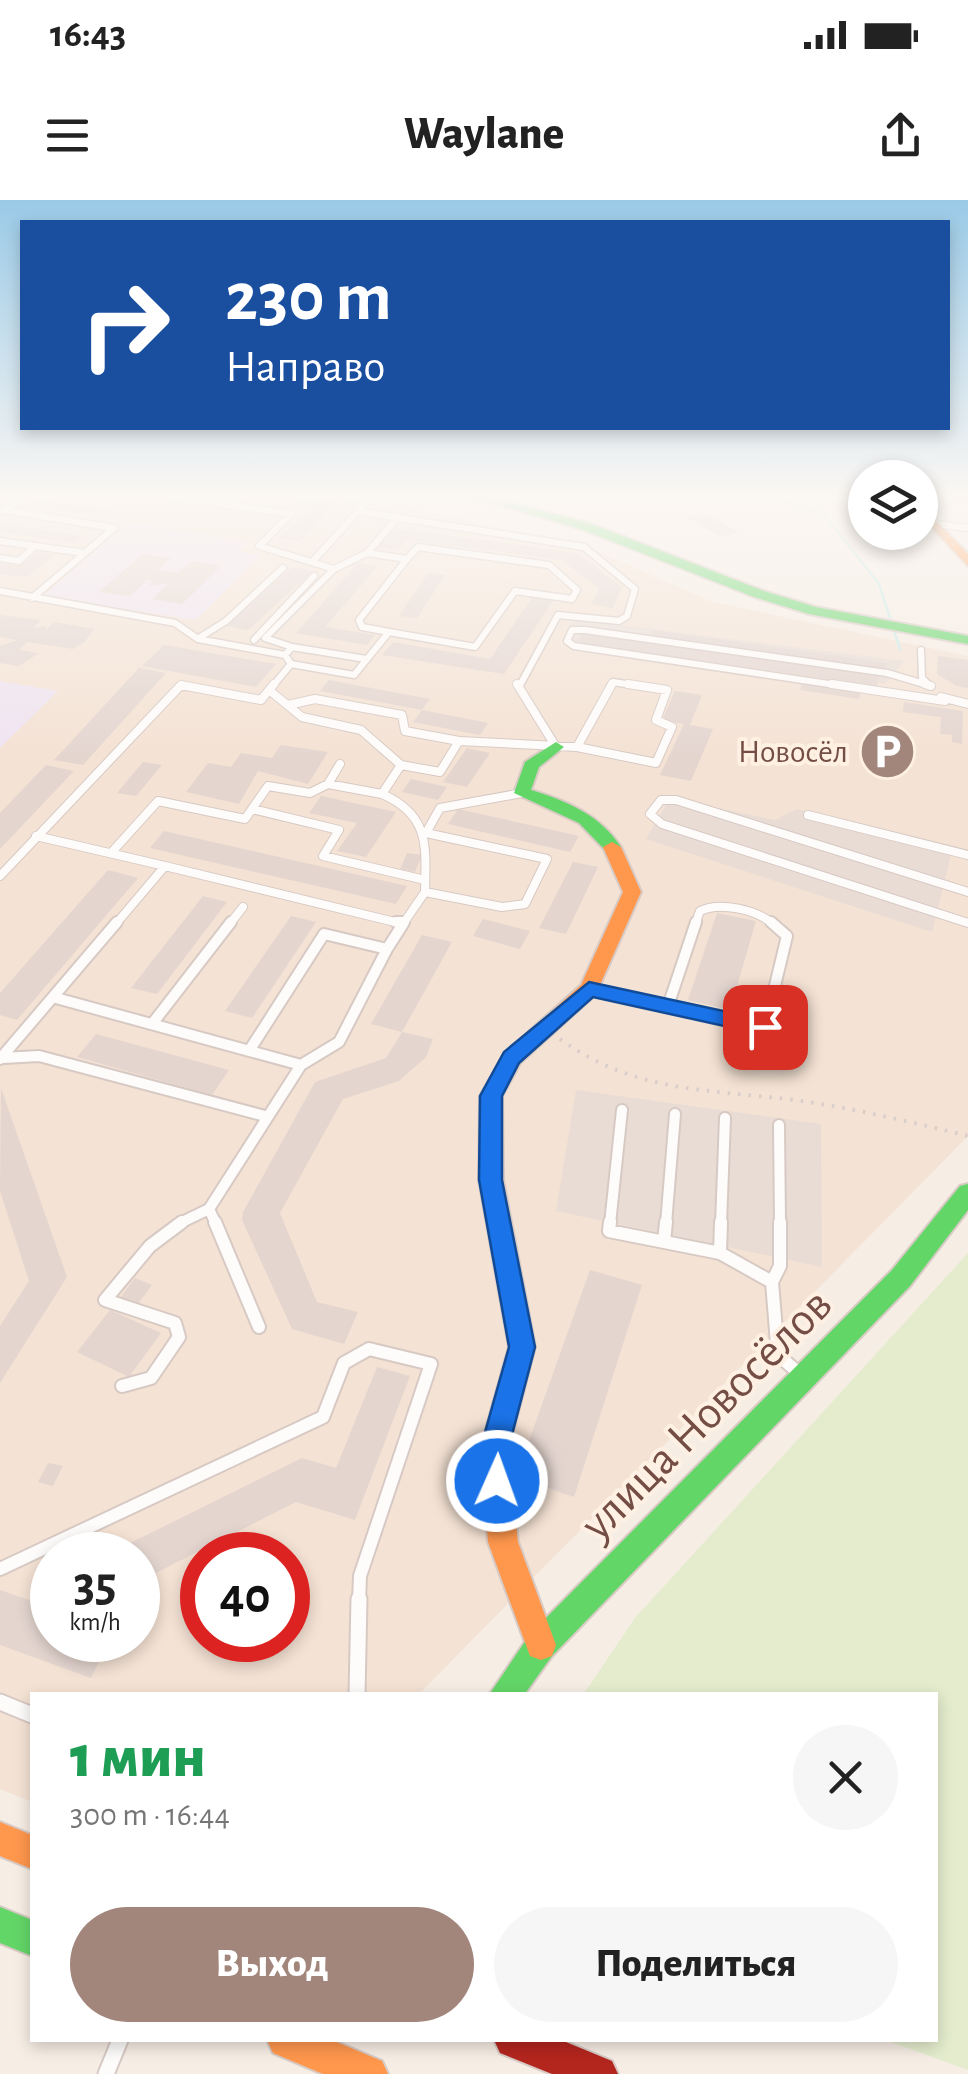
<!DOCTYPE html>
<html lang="ru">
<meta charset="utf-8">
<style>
:root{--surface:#fff;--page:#f6f6f6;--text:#222;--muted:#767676;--accent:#a2867c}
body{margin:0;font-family:"Alegreya Sans",sans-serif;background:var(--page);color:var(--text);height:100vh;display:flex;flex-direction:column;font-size:38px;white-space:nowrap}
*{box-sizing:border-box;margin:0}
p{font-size:32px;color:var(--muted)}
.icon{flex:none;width:55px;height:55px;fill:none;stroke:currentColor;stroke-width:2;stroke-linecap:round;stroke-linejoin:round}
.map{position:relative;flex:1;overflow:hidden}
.sheet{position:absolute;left:30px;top:1492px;width:908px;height:350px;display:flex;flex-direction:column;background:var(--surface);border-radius:0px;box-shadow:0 5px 15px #0003}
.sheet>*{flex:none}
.top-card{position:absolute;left:20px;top:20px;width:930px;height:210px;border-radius:0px;box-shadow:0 5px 15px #0003;background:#1a4fa0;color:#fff;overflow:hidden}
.fabs{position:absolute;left:848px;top:260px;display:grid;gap:20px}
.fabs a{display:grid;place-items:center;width:90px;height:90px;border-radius:50%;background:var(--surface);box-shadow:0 5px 15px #0003;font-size:50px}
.speed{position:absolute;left:30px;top:1332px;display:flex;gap:20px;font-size:50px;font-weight:700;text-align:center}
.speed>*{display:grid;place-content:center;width:130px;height:130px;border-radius:50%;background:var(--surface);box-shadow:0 5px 15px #0003;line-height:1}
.speed small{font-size:25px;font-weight:400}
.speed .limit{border:15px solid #d22;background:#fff;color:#111}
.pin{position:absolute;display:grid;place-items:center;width:85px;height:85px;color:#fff;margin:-42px;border-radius:20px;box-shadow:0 5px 15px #0006}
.me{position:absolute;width:110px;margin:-55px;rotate:2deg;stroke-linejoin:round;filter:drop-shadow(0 0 8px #0008)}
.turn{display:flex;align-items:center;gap:35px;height:210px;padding:0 40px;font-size:45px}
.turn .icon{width:130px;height:130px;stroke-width:2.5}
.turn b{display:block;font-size:70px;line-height:85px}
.round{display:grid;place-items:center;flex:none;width:105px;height:105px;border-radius:52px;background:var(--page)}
.headline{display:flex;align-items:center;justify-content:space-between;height:170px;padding:0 40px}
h1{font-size:60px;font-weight:800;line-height:75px;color:#1e9e55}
.action{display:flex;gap:20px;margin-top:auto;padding:20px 40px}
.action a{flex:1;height:115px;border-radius:60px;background:var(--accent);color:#fff;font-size:40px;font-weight:800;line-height:115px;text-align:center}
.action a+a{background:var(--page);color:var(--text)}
.status{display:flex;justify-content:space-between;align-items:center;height:70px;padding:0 50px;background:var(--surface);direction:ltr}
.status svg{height:28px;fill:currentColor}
header{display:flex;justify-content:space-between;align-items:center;height:130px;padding:0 40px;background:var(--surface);font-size:45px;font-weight:800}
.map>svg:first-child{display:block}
</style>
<div class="status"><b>16:43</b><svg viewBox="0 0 49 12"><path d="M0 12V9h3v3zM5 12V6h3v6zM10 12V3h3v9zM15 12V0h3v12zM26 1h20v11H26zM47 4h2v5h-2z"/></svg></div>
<header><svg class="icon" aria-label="menu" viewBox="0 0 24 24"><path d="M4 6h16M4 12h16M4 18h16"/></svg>Waylane<svg class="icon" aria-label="share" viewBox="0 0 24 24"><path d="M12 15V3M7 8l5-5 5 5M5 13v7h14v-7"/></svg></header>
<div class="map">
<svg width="968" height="1874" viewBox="0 0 968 1874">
<rect width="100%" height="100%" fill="#f6ede4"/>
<path fill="#f4e2d4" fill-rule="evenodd" d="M0,296H331L400,305L595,350L713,402L968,456V936L418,1495H32V1602L0,1589ZM52,1355H138V1440H52ZM202,1355H288V1440H202Z"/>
<path fill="#e9dcd5" d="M572,419L904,461L885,484L565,442Z
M670,598L775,620L797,609L951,655L932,732L646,639Z
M576,890L821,924L822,1067L556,1011Z"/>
<path fill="#efe3f0" d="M128,322L248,342L239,352L261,355L196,420L43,396Z
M0,481L58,491L0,548Z"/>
<path fill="#e4eccd" d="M968,1053V1870L885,1840H935V1495H583L635,1418Z"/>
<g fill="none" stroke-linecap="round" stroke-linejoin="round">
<path stroke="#c6eae6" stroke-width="2.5" d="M772,296L824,314L879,384L900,449"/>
</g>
<path fill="#e4d5cf" d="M249,296L311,297L339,302L300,341L278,338L313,307Z
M39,299L116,310L108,317L29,306Z
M703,313L739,332L722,337L687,318Z
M6,325L84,336L75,343L0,332Z
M392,328L578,353L622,387L613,408L591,404L599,389L562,360L406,340L398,350L375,347Z
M38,352L55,354L27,377L0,374V363L20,366Z
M143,354L171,358L158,370L177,373L193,361L221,366L182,404L152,399L169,383L148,386L153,382L148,379L130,396L99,392Z
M358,363L378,366L325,427L375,435L367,445L296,433Z
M292,367L313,371L248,430L227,426Z
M428,373L445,375L417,418L399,416Z
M533,396L554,399L504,474L382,455L393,442L490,459Z
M0,415L41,420L33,428L46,426V430L54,422L94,429L85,442L73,449L27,442L19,450L39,453L19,466L0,463V446L17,440L0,437Z
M652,430L886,463L885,469L649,436Z
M583,432L879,475L877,486L577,443Z
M164,445L276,464L256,487L142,466Z
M938,456L968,460V488L956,486L937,474Z
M139,468L166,473L83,565L54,560Z
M329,480L430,499L422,510L320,491Z
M802,483L861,492L859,499L800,490Z
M675,491L702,495L690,525L713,529L691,581L660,575L684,524L662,520Z
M904,502L963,511L962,544L952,542V535L940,534L941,517L903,512Z
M422,510L488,523L480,535L413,522Z
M281,545L328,552L308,584L258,571L239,604L186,592L208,563L231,567L241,553L272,558Z
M467,548L490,553L467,587L443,582Z
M143,562L162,565L136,596L117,593Z
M46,565L74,571L0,649V613Z
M411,579L447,587L438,600L402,592Z
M321,596L396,612L366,657L337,651L357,623L309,613Z
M458,609L579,636L570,652L448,624Z
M164,631L407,686L396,704L150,648Z
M407,653L422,655L415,672L400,669Z
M573,662L598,667L566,734L539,728Z
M108,670L138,678L17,820L0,815V793Z
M203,696L227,702L157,794L131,788Z
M717,713L756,721L730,810L688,800Z
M291,716L316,722L252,818L225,811Z
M483,719L530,731L520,749L473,736Z
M422,735L452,742L402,832L371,824Z
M402,832L433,839L426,857L399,881L343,899L280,1013L317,1102L358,1112L344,1144L292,1129L242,1020L243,1012L315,882L386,858Z
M96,834L229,870L212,895L77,857Z
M1,888L67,1077L0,1183V1126L29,1081L0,991Z
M590,1070L642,1085L574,1297L516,1277Z
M135,1078L152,1085L137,1105L120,1098Z
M110,1110L161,1133L129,1177L77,1152Z
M377,1167L410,1176L355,1320L296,1302L138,1382V1355H106L302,1258L336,1268Z
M48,1263L63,1266L53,1286L38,1282Z
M0,1390L52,1408V1440H109L91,1478L0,1445Z"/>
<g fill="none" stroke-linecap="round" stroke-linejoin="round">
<defs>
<path id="lane-far4" d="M4,310L114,328L85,353
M3,311L23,296
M356,311L584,347L635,389L627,416L619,421L558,415L519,487
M936,324L968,328
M0,341L35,346
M367,353L398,317
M0,358L19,361L35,346L85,353L32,398
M314,360L368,300L338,296
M0,391L175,423L198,439L285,455L291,464L354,475L389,432L475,447L515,391L572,399L577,390L549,365L418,347L407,359L367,353L334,369L259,346L291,314L163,296
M389,432L362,427L359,420L407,359
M199,438L226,421L283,368
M254,440L314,376
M292,447L366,459
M921,450L922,478L929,485
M285,455L292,447L265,438L334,369
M179,487H190
M272,487L291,464
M610,487L613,482L645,487
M849,487L574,446L567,441L572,430H585L887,473L931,486"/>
<path id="lane-far3" d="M517,484L556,547
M832,484L945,501
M925,484L931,486
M269,490L302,517L361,530L401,565
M941,497L968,504
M288,505L315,499L402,515L405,531L459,541L440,572L401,565L382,594C430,615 426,646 425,692
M459,541L577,547
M577,547L656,563L672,527L656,520L667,490L628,484
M577,547L612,484
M328,584L340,564
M252,609L339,630L323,656L425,680
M808,615L968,655
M36,636L165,666
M111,653L158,601L245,619L268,586L310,593L328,584L382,594
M0,676L181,485L261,500L274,484
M968,692L676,600H661L650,614L662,624L968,723
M115,725L165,666L403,724L425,692L502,707L525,704L547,659L426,633L440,608L522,593
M229,725L243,707
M695,725L700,711C720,701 758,710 774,725"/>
<path id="lane-far2" d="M396,722H404
M590,790L765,827L787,736L771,722
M56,798L301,865
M668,806L696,722
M152,824L231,722
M249,851L324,734L387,749L403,724
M3,858L39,856L265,916
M0,859L117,722
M779,925L780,1024
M178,1024L209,1009
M216,1024L209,1009L301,865L339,842L387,749
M610,1024L622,910
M666,1024L675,914
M721,1024L725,918"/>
<path id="lane-far1" d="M215,1022L259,1127
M610,1022L609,1031L720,1053L772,1082
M780,1022V1066L772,1082L778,1155L800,1174
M664,1042L666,1022
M720,1053L721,1022
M122,1186L151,1178L179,1137L175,1123L105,1100L150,1046L182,1022
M0,1369L323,1217L344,1163L369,1149L431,1164L360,1376L359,1401"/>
<path id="lane" d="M357,1495L359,1399
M0,1502L32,1515
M106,1874L120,1840"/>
<path id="fast" d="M467,296H487L589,323L764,391L816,407L968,436V444L809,414L754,397L581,329Z
M556,542L564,547L539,567L531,590C567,601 600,615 621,647L618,651H606L579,623L514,593L525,562Z
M968,984V1010L910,1086L552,1456L524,1495H489L530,1434L892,1070L960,986Z
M0,1707L32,1720V1756L0,1743Z"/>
<path id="slow" d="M950,296H968V301L952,299Z
M920,304L968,354V366L920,315Z
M612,642L621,647L641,692L596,794L520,863L502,896L503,980L535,1147L508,1250L518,1342L556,1445L552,1456L541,1460L530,1456L488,1342L480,1250L509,1147L479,980L480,896L505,853L581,785L623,692L603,647Z
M0,1622L32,1635V1669L0,1656Z
M267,1840H332L382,1861L388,1874H323L273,1853Z"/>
<path id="jam" d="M494,1840H561L612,1861L618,1874H552L500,1853Z"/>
</defs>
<use href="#lane-far4" stroke="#d7c9c3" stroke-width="9"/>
<use href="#lane-far3" stroke="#d7c9c3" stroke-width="10"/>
<use href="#lane-far2" stroke="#d7c9c3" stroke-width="14"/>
<use href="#lane-far1" stroke="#d7c9c3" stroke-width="16"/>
<use href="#lane" stroke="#d7c9c3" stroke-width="19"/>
<use href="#fast" stroke="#d8cac4" stroke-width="4"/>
<use href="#slow" stroke="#d8cac4" stroke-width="4"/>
<use href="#jam" stroke="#d8cac4" stroke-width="4"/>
<path stroke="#d9ceca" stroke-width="4" stroke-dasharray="2.5 8" stroke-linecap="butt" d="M560,839C635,893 707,889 794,900C853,908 911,922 968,936"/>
<use href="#lane-far4" stroke="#fefcfb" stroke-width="6"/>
<use href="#lane-far3" stroke="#fefcfb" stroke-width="8"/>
<use href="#lane-far2" stroke="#fefcfb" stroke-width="10"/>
<use href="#lane-far1" stroke="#fefcfb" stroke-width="12"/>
<use href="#lane" stroke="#fefcfb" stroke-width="15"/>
<use href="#fast" fill="#63d668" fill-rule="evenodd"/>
<use href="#slow" fill="#ff974d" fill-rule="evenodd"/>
<use href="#jam" fill="#b3261e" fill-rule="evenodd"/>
</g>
<linearGradient id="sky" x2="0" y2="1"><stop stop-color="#9acae7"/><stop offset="0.53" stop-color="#fbf7f3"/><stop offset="1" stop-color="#fbf7f3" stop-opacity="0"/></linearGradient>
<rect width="968" height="558" fill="url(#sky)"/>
<path fill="#1a73e8" stroke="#114b97" stroke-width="2.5" d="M589,782L765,820L775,827L765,835L593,797L519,863L502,896V980L535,1147L508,1250L511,1281L507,1291L497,1295L487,1291L480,1250L509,1147L479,980L480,896L504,852Z"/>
<defs>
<symbol id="parking-disc" viewBox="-11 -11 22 22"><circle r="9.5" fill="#a2867c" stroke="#fff0e4"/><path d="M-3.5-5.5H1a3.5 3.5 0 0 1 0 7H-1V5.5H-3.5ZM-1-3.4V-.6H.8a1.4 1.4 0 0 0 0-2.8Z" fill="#fff"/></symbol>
</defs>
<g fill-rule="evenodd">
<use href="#parking-disc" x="856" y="520" width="63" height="63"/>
</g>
<g text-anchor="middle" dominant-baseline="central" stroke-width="8" stroke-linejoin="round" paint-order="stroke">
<g font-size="32" fill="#744e44" stroke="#fff0e4" text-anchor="end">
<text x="848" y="552">Новосёл</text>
</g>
<g font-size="48" fill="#744e44" stroke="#fff0e4">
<text transform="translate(707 1215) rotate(-45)">улица Новосёлов</text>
</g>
</g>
</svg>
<div class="fabs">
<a><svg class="icon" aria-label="layers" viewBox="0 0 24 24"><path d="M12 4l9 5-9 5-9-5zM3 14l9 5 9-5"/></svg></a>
</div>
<div class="speed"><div>35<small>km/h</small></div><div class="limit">40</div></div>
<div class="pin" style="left:765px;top:827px;background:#d93025"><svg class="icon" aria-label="arrive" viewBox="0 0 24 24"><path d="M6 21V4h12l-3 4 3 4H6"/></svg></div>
<svg class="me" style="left:497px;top:1281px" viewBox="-20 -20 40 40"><circle r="17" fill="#1a73e8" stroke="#fff" stroke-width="3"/><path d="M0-11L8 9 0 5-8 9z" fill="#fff"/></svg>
<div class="top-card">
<div class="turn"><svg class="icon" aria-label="right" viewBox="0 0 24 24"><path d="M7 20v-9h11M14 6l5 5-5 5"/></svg><div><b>230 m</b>Направо</div></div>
</div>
<section class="sheet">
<div class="headline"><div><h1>1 мин</h1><p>300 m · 16:44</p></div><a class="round"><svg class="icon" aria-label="close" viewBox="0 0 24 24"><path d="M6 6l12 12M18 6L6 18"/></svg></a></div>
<div class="action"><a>Выход</a><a>Поделиться</a></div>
</section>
</div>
